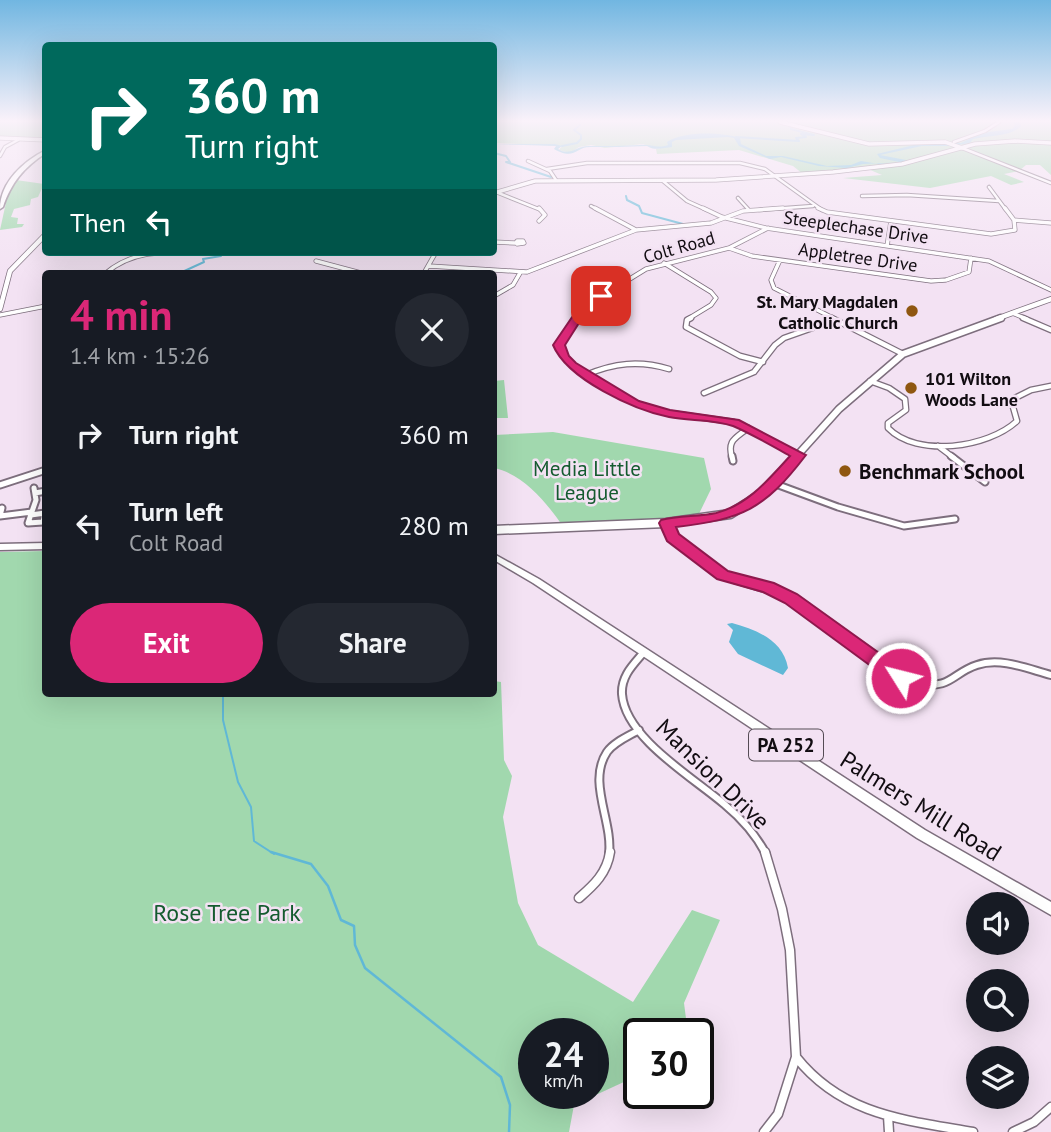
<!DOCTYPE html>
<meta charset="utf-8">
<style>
:root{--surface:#171b24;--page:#242831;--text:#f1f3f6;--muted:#9ea1a6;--accent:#db2777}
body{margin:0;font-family:"PT Sans",sans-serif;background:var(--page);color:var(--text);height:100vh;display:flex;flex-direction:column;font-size:26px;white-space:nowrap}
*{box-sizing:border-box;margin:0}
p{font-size:23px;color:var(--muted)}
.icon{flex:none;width:38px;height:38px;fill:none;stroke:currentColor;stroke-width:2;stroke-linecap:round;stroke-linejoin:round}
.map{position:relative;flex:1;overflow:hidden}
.side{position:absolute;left:42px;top:270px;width:455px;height:427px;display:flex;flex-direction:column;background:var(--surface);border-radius:7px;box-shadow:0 7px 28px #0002}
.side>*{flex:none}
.hud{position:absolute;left:42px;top:42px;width:455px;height:214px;border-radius:7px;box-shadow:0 7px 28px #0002;background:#00695c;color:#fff;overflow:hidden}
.buttons{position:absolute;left:966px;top:892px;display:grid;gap:14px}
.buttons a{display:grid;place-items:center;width:63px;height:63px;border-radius:50%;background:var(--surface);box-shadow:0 7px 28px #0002;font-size:35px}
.speed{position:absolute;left:518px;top:1018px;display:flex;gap:14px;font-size:35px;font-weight:700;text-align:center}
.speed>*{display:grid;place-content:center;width:91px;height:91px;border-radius:50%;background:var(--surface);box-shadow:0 7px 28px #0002;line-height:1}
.speed small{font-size:18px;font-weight:400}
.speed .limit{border:4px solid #111;border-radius:10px;background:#fff;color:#111}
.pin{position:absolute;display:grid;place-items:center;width:60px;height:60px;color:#fff;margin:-30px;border-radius:14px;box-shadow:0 4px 10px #0006}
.me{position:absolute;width:77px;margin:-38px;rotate:306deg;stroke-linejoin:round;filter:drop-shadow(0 0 5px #0008)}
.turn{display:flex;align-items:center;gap:24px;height:147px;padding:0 28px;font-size:32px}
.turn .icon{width:91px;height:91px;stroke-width:2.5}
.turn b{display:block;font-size:49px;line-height:60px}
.then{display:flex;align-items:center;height:66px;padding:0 28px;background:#0003;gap:14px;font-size:26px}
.round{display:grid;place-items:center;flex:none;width:74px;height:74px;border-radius:37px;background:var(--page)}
.summary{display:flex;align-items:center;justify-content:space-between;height:119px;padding:0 28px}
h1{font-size:42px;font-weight:700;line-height:52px;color:var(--accent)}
.button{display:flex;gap:14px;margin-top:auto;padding:14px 28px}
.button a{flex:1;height:80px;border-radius:42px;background:var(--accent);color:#fff;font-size:28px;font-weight:700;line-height:80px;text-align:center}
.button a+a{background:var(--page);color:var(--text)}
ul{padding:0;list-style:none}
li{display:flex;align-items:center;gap:21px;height:91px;padding:0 28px}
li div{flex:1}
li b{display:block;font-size:26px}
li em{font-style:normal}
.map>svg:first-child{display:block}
</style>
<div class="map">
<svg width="1051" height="1132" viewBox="0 0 1051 1132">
<rect width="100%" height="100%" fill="#f3e2f3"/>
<path fill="#a1d8ae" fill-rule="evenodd" d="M0,122H45L43,135L45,139L0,138Z
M494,122H1051V175L1040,165H1026L1019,171L1004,174L1024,182L1011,185L991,176L930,188L843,178L882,175L868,169L803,174L793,166L739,150L657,154L656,149L665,147L654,148L643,144L605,148L591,145L579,147L570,153L559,150L562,146L494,143Z
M16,180L44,184L38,197L31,199L30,205L14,209L11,217L18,218L17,224H24L22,227L0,230L7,198Z
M504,380L508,418H494V381Z
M553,432L704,458L711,489L696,520L562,525C546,502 523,474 494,468V435Z
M45,551L46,693H494V681L501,682L504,760L512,776L503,817L518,903L538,945L633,1002L692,910L720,920L684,1003L688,1034H639V1075L574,1105L569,1132H0V552ZM534,1034H593V1094H534Z"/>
<path fill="#60b8d6" d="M1014,122H1020L1021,126C1011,137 988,135 973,139L970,143L950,146H922L880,155L906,160L904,162L863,164L847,168L819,166L781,157L770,159L739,146L734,138L728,137L676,140L672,142V147C664,148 654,151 647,146C627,147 609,147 590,147C575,147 575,161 554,149L556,146L494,144H555L562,146L558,149C571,157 576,145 590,146C607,146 623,146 640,145C651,144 657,149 668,145L667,142C685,131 720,132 740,138L741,144L766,156H783L827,166L851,165L861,161L879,164L899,162L880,158L877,154L918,144L961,143L981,133L1012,129L1015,126Z
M732,623C757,630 783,640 788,668L783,675L738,654L729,642L733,630L727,624Z"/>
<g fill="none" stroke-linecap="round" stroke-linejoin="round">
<path stroke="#60b8d6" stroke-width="2" d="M736,137L799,141L796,138L806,137L801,134L814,135L791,129L789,122
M562,146L577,143L581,139V135L574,130L580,125
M494,153L506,156L510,162H506L551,177
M626,196L627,200L639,206L642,213L683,224
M180,273L204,262L203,259L221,256
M223,693V720L238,782L251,807L254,841L274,854"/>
<path stroke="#60b8d6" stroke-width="2.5" d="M271,852L311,864L328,886L341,920L354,926L355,945L365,968L501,1077L510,1105L509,1132"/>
<defs>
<path id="street-far5" d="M954,142L985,131L999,122
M962,148L1051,183
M0,156L5,147L18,140
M528,161L550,171L556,180
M547,169L587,163H740L765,169L822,210
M663,181L687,201L707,210
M989,187L1006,210
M496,192L541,210
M862,196L907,195L999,201
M738,198L749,210
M591,206L598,210
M759,210L813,206"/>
<path id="street-far4" d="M595,208L636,230
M703,208L722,217L766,228L989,261L1051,290
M818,208L827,212L991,234L1015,230L1014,220L1005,208
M1014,220L1051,223
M539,221L545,215L539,208
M517,241H523L524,243L517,244Z
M494,242L515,243
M887,246L891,221
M729,248L752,256L931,281L946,280L969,272L971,258
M780,260L771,280L774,288L835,319
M316,261L361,273
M664,263L711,292L716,298L711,305L688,319
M429,266L527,272L636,230L711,223L743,211L783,208
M106,273C139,245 179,254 219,252
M424,273L436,252
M494,296L513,285L520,273
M1012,313L1027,319
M0,315L46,306
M577,319L586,306L646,269L729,248L768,228"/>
<path id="street-far3" d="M578,318L559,345L564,357L572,365L635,403L669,413L734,422L799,455
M691,318L687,320L686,327L740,356L763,362
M832,318L903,354
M1023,318L1051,330
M586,375C614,363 639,360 669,369
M870,381L889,388L905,399L906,410L888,423V428C917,458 988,448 1017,421L1011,400L1031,390L1051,386
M704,393L754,372L775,345L784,338L835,320
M938,446L954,458
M732,458C727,440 735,439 748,428"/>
<path id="street-far2" d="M732,456L733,461
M951,456L985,482
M773,483L838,507L904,526L955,519
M0,485L46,470
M35,493L46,491
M2,508L0,516L32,512
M31,515L45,513L43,522L28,523L36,500L34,488
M666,523L678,541L705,565L735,580L785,595L840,633"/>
<path id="street-far1" d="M838,631C859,646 894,681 918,684C952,689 952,673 977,665C1001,657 1028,669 1051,675
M644,652C633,665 621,676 622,694C625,738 694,778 724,804C741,818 756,835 766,854
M609,854C613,821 587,782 607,752C614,742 629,736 639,730"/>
<path id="street" d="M765,852L782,909L790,950L796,1057
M579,898C594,885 607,873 610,852
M888,1116L889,1132
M764,1132L778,1114L796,1057C842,1115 904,1120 973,1132
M1013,1132L1034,1122L1051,1107"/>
<path id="secondary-far3" d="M780,122L869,144L945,142L962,148
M0,138L46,140
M494,193L535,181L716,180L833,172L902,164L975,144L1015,141L1051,143"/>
<path id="secondary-far2" d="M0,309L10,271L46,234
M996,319L1051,299"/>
<path id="secondary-far1" d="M795,458L839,409L903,354L1001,318"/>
<path id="secondary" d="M494,530L666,523L730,514L765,492L797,456"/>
<path id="primary" d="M46,543V549L0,550V544Z
M494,554L539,579L925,830L1051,902V915L917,838L533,583L494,560Z"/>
<path id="highway" d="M46,150V153C24,167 11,183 3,207L0,209C0,182 24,161 46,150Z"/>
</defs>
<use href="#street-far5" stroke="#7d6e7d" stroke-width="4.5"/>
<use href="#street-far4" stroke="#7d6e7d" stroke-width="5"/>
<use href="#street-far3" stroke="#7d6e7d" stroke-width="7"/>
<use href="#street-far2" stroke="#7d6e7d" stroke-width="9"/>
<use href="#street-far1" stroke="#7d6e7d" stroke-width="10"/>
<use href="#street" stroke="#7d6e7d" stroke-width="11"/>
<use href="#secondary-far3" stroke="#7d6e7d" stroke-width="5"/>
<use href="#secondary-far2" stroke="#7d6e7d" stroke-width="6"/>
<use href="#secondary-far1" stroke="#7d6e7d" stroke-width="9"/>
<use href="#secondary" stroke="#7d6e7d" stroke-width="11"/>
<use href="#primary" stroke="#7d6e7d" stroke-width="3"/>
<use href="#highway" stroke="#7d6e7d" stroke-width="3"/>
<use href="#street-far5" stroke="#fff" stroke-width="2.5"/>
<use href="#street-far4" stroke="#fff" stroke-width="3.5"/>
<use href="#street-far3" stroke="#fff" stroke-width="4.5"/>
<use href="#street-far2" stroke="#fff" stroke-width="5"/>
<use href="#street-far1" stroke="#fff" stroke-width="6"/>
<use href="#street" stroke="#fff" stroke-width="8"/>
<use href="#secondary-far3" stroke="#fff" stroke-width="3.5"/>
<use href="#secondary-far2" stroke="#fff" stroke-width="4.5"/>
<use href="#secondary-far1" stroke="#fff" stroke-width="6"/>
<use href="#secondary" stroke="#fff" stroke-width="8"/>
<use href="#primary" fill="#fff" fill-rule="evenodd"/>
<use href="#highway" fill="#fff" fill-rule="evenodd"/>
</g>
<linearGradient id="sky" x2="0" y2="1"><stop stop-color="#71b6e1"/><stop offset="0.43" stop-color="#faf2fa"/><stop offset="1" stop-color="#faf2fa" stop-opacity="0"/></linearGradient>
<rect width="1051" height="281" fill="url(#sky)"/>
<path fill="#db2777" stroke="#8e194d" stroke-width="2" d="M598,294L606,296L586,312L565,345L569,356L576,363L639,401L670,410L739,420L806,455C764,510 743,519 676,527L679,534L728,571L774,583L797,594L907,673L910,678L907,683H894L785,603L763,592L717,579L667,541L659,523L661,520C679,515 698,517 716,513C748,505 769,479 790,456C772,446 752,434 733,426C713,419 689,421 669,417C634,410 567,379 553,345L579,307Z"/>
<g fill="#8f5710" stroke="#f3e2f3" stroke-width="2.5">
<circle cx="912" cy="311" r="7"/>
<circle cx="911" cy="388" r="7"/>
<circle cx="845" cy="471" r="7"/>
</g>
<g text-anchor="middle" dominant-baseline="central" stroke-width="5" stroke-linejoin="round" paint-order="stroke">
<g font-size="18" fill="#110c11" stroke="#f3e2f3">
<text transform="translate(856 227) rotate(8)">Steeplechase Drive</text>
<text transform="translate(679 247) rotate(-16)">Colt Road</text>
<text transform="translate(858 257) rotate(8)">Appletree Drive</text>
</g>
<g font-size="18" font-weight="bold" fill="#110c11" stroke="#f3e2f3" text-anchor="end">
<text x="898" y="301">St. Mary Magdalen<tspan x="898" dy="21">Catholic Church</tspan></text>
<text x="925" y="378" text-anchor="start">101 Wilton<tspan x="925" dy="21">Woods Lane</tspan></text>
</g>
<rect fill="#f3e2f3" stroke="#554c55" stroke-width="2" x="749" y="729.5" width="74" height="31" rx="5"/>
<g font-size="19" font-weight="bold" fill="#110c11">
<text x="786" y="745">PA 252</text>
</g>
<g font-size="21" fill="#145b2f" stroke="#f3e2f3">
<text x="587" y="468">Media Little<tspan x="587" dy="24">League</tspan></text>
</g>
<g font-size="21" font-weight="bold" fill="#110c11" stroke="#f3e2f3" text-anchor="start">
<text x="859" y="471">Benchmark School</text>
</g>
<g font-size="24" fill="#110c11" stroke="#f3e2f3">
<text transform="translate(713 774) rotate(44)">Mansion Drive</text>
<text transform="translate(921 806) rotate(32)">Palmers Mill Road</text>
</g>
<g font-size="24" fill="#145b2f" stroke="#f3e2f3">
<text x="227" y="912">Rose Tree Park</text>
</g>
</g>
</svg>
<div class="buttons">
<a><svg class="icon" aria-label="sound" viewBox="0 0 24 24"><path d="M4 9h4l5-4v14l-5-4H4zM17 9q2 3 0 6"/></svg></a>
<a><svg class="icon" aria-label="search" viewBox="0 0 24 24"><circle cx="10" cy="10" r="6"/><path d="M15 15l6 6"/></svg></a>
<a><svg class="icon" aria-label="layers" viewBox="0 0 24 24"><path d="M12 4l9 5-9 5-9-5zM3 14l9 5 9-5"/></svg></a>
</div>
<div class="speed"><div>24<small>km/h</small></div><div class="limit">30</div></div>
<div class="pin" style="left:601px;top:296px;background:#d93025"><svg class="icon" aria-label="arrive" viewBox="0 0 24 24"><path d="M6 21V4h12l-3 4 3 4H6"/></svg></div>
<svg class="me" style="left:901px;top:678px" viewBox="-20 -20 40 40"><circle r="17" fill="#db2777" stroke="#fff" stroke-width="3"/><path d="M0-11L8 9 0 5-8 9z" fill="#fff"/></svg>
<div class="hud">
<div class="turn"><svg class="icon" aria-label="right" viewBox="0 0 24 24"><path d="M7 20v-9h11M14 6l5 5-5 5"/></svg><div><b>360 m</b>Turn right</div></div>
<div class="then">Then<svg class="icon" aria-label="left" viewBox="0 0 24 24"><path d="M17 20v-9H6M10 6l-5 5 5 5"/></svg></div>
</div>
<section class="side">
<div class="summary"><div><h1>4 min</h1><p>1.4 km · 15:26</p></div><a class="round"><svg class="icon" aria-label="close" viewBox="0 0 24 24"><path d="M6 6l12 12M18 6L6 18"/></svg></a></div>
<ul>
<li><svg class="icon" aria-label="right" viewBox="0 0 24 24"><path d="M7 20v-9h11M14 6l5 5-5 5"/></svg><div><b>Turn right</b></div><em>360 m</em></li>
<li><svg class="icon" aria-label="left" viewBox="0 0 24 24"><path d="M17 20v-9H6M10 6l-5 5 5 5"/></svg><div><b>Turn left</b><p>Colt Road</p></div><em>280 m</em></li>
</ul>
<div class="button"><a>Exit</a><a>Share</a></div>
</section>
</div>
